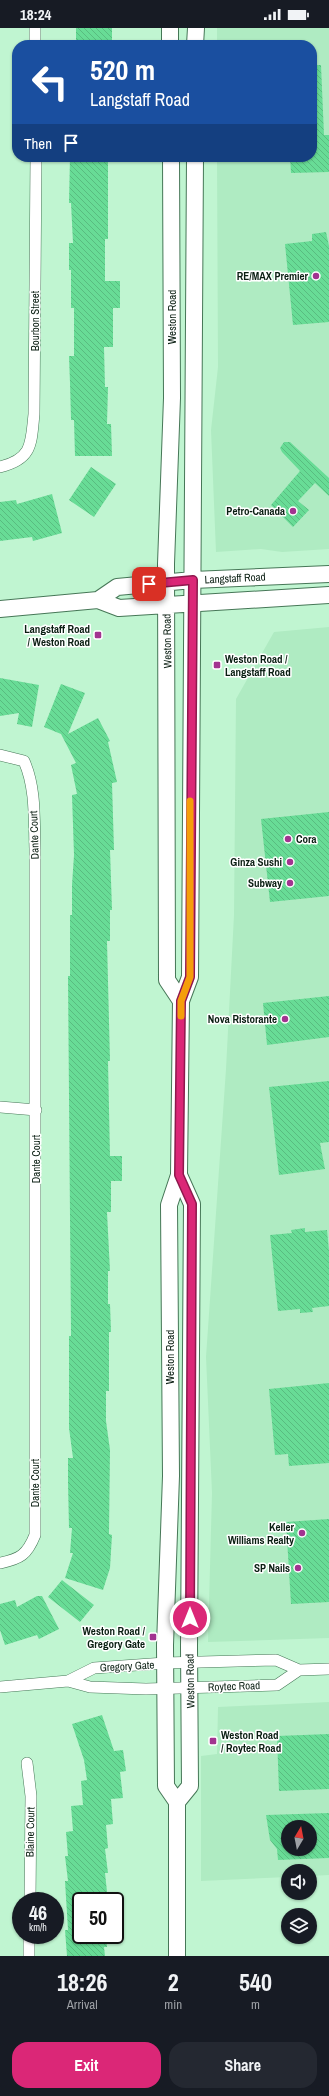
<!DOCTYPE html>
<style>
:root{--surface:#171b24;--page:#242831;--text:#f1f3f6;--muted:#9ea1a6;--accent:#db2777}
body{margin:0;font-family:"Archivo Narrow",sans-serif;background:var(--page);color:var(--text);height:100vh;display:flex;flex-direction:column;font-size:15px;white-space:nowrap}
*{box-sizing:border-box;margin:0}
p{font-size:13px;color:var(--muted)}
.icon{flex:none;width:22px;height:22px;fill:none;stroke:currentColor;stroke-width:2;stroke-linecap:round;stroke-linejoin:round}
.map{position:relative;height:1928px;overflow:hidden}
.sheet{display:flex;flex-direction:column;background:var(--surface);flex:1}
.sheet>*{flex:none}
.guide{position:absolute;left:12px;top:12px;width:305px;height:122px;border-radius:16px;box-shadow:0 1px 3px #0004;background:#1a4fa0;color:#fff;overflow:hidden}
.needle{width:26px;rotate:10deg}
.tools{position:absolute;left:281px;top:1792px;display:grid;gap:8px}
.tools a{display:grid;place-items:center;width:36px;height:36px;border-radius:50%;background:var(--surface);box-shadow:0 1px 3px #0004;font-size:20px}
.speed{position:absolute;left:12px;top:1864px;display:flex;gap:8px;font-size:20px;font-weight:700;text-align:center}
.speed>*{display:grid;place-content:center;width:52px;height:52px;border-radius:50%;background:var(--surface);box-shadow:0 1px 3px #0004;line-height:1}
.speed small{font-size:10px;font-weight:400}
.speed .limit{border:2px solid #111;border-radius:6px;background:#fff;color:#111}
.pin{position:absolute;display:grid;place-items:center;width:34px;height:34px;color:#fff;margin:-17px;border-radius:8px;box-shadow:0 2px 6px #0006}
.me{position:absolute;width:44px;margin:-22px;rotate:0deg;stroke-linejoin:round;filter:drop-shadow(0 0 3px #0008)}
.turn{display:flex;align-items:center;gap:14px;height:84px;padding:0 12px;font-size:18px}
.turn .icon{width:52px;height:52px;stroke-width:2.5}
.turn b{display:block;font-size:28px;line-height:34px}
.then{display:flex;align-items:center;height:38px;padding:0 12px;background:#0003;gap:8px;font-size:15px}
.eta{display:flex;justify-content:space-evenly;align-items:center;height:68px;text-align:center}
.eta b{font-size:24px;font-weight:700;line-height:28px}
.action{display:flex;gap:8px;margin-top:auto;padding:8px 12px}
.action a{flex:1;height:46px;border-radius:16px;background:var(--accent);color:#fff;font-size:16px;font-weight:700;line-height:46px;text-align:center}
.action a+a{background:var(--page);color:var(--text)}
.status{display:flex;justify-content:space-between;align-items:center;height:28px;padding:0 20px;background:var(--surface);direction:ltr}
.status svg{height:11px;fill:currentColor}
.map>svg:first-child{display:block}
</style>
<div class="status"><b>18:24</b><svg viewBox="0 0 49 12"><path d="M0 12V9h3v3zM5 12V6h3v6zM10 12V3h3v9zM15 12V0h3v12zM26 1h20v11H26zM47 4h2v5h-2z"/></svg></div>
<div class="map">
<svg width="329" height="1928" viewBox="0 0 329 1928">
<defs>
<pattern id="building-back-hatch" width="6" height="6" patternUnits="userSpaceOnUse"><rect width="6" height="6" fill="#68dc96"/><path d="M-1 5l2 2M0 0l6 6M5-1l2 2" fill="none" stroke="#59bc80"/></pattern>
</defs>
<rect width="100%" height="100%" fill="#c0f5d1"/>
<path fill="#afebc2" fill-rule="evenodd" d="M217,0H329V521L282,524L261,521L216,524L211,402L218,339L217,129H312V17H217Z
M329,599V1610L208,1614L212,1465L206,1329L226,1041L234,887L236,671L274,604Z
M329,1674V1847L310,1848V1843H288V1849L201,1853V1728L217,1726L218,1679ZM288,1799H310V1821H288Z"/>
<path fill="url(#building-back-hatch)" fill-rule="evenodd" d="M76,0H112V17H76Z
M312,37H321L324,107H329V144L291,145L290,129H312Z
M70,129H108V211H105V253H120V280H113V319H104L105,359H108L107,396H111L112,428H75L74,392H71L70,355L69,328H74V280H71V242H69V215H73L71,175H69Z
M326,204L329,218V294L293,297L285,216L312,213V206Z
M284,414H290L329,450V468L315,455L298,473L309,482L293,499L271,477L300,443L282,424L280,420Z
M91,439L116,456L94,489L69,472Z
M52,466L62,505L33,513L32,509L0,513V474L16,472L17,476Z
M0,650L39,657L32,699L17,696L19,685L0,688Z
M61,656L85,665L68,706L98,690L110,713L108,714L117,754L112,755L114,822H110L112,882H110V913H107L110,1033H108L110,1128H122V1153H111V1184H107L110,1243H108V1276H110L111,1304H109V1363H106V1393L110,1422L109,1506L112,1507L110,1540L103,1562L65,1550L73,1525H70L72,1500H69L68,1454V1430H73L69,1400V1308H71L68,948H70V887H72V857L74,827L72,767L77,766L71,737L76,735L61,706L44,699Z
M329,784V868L270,874L261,791Z
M329,968V1009L267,1017L263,975Z
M329,1053V1114L320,1115L325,1141L279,1147L269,1059Z
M305,1200V1204L327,1202L329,1223V1278L312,1280L313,1284L300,1285V1281L278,1283L270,1207L292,1205L291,1202Z
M329,1355V1435L289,1438L288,1426L275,1427L269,1361Z
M329,1491V1574L291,1576L286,1494Z
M62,1552L94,1577L80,1594L48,1569Z
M37,1568H42L59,1601L39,1611L37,1607L5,1617L0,1602V1576L15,1572L17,1579Z
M102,1687L114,1723L123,1722L126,1743L120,1744L123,1770L111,1771L113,1796L106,1797L108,1820L105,1821L108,1845H105L108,1873H81V1907H106L107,1919H104L105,1928H67L65,1902H68L65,1853H68L65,1828H68L66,1804L73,1803L71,1778L83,1777L81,1753L87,1752L84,1732L72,1696Z
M329,1706V1761L279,1763L277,1708Z
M329,1785V1830L278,1832L277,1821L270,1812L266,1787ZM288,1799H310V1821H288Z"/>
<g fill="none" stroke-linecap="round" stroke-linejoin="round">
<defs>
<path id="minor" d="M35,17V0
M0,439C33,431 31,415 34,386L36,129
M0,727L24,733C36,760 34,791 35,821V1507C27,1527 20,1531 0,1535
M0,1079L36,1082
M68,1653L94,1640L165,1635L276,1632L299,1642L329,1641
M0,1659L68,1653L90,1659L146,1661L277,1657L299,1642
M27,1735L31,1768L30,1873
M29,1928V1907"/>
<path id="secondary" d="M170,0V17
M195,17L196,0
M171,129L172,370L166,536L167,952L181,973
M98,572L117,559L193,552L329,546
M0,581L98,572L119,580L329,567
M177,1774L190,1758L189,1620L192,1176L179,1147
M177,1928V1774L166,1758L165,1617L171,1448L169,1177L179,1147L181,973L190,949L195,129"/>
</defs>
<use href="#minor" stroke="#467757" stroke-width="12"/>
<use href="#secondary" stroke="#467757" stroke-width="18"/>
<use href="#minor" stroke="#fff" stroke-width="11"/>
<use href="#secondary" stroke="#fff" stroke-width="16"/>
</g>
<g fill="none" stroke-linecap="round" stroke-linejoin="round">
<defs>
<path id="route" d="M149,556L193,552L190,949L181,973L179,1147L192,1176L190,1590"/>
</defs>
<use href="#route" stroke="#8e194d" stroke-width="10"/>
<use href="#route" stroke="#db2777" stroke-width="7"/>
<path stroke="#f59e0b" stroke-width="7" d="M181,988V973L190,949V773"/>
</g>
<g fill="#a23390" stroke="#fff" stroke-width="1.5">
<circle cx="316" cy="248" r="4"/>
<circle cx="293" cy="483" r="4"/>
<rect x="94" y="603" width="8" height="8" rx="2"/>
<rect x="213" y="633" width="8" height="8" rx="2"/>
<circle cx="288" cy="811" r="4"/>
<circle cx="290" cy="834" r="4"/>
<circle cx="290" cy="855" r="4"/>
<circle cx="285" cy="991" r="4"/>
<circle cx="302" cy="1505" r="4"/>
<circle cx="298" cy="1540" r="4"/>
<rect x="149" y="1605" width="8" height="8" rx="2"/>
<rect x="209" y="1709" width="8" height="8" rx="2"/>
</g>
<g text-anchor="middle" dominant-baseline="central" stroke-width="3" stroke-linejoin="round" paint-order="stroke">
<g font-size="11" font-weight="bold" fill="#0a1e12" stroke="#fff" text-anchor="end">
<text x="308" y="248">RE/MAX Premier</text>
<text x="285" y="483">Petro-Canada</text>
<text x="90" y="601">Langstaff Road<tspan x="90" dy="13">/ Weston Road</tspan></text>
<text x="225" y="631" text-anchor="start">Weston Road /<tspan x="225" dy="13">Langstaff Road</tspan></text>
<text x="296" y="811" text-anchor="start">Cora</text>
<text x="282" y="834">Ginza Sushi</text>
<text x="282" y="855">Subway</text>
<text x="277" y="991">Nova Ristorante</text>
<text x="294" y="1499">Keller<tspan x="294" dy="13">Williams Realty</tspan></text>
<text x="290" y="1540">SP Nails</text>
<text x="145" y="1603">Weston Road /<tspan x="145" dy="13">Gregory Gate</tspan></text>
<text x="221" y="1707" text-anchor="start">Weston Road<tspan x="221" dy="13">/ Roytec Road</tspan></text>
</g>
<g font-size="11" fill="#0a1e12" stroke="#fff">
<text transform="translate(172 289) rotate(-90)">Weston Road</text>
<text transform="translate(35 293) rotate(-90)">Bourbon Street</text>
<text transform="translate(235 550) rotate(-3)">Langstaff Road</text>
<text transform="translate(167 613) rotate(-91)">Weston Road</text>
<text transform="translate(34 807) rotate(-92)">Dante Court</text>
<text transform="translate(36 1131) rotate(-90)">Dante Court</text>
<text transform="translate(170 1329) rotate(-90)">Weston Road</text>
<text transform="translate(35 1455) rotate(-90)">Dante Court</text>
<text transform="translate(127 1638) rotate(-3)">Gregory Gate</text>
<text transform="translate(190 1653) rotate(-91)">Weston Road</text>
<text transform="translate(234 1658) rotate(-2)">Roytec Road</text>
<text transform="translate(30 1804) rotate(-89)">Blaine Court</text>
</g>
</g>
</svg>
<div class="tools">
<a><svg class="needle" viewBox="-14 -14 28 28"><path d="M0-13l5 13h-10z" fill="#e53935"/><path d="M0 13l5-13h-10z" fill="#9ea1a6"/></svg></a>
<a><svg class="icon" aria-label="sound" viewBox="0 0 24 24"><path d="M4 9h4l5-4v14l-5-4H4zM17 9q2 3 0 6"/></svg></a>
<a><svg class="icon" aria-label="layers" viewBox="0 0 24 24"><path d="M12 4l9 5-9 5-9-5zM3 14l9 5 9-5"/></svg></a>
</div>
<div class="speed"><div>46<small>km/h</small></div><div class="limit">50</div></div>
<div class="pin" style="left:149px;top:556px;background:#d93025"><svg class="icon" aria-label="arrive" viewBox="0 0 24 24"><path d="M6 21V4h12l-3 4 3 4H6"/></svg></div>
<svg class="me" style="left:190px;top:1590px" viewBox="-20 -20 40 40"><circle r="17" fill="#db2777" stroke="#fff" stroke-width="3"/><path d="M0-11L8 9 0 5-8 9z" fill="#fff"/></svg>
<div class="guide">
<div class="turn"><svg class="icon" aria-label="left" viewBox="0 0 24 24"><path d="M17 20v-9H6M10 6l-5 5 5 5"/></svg><div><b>520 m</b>Langstaff Road</div></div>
<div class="then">Then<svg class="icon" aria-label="arrive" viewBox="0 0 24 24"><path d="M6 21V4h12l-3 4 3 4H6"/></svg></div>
</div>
</div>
<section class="sheet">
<div class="eta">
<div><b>18:26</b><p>Arrival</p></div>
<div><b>2</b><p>min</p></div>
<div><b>540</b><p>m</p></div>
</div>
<div class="action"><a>Exit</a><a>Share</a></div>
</section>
